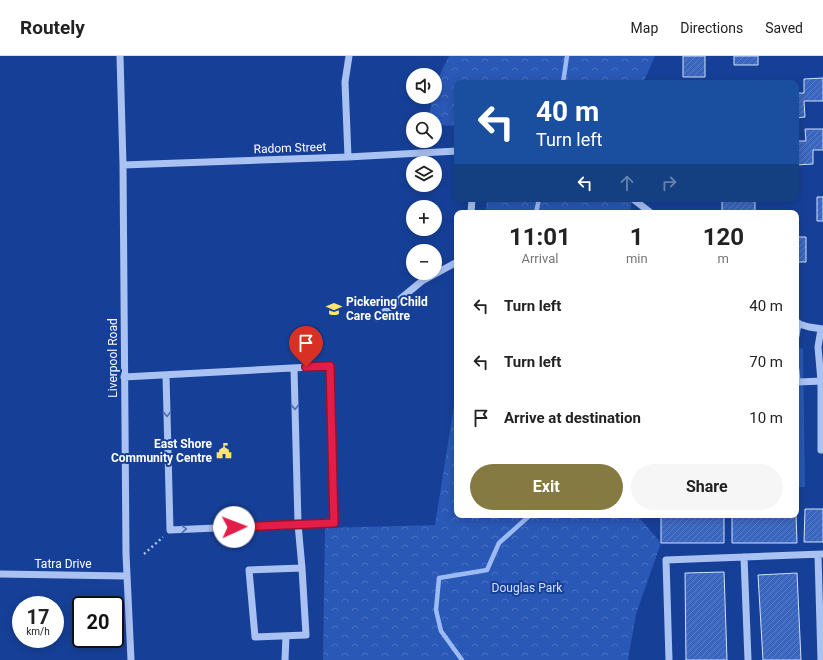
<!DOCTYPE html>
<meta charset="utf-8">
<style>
:root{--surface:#fff;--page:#f6f6f6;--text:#222;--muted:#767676;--line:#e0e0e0;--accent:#857a42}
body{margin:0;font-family:Roboto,sans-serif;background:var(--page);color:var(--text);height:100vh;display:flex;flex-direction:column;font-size:15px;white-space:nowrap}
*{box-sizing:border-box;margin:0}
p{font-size:13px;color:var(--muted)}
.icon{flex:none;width:22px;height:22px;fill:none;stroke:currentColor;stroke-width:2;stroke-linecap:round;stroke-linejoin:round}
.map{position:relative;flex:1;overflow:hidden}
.panel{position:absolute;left:454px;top:154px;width:345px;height:308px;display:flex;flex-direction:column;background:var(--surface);border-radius:8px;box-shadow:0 2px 10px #0003}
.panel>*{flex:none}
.top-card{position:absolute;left:454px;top:24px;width:345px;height:122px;border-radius:8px;box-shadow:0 2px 10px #0003;background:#1a4fa0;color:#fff;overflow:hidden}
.fabs{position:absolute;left:406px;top:12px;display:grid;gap:8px}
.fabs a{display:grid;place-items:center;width:36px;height:36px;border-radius:50%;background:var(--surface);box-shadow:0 2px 10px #0003;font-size:20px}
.speed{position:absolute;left:12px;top:540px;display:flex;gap:8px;font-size:20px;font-weight:700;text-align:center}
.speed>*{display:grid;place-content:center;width:52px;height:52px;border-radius:50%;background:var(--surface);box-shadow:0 2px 10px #0003;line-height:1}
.speed small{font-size:10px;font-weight:400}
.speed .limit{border:2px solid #111;border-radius:6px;background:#fff;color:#111}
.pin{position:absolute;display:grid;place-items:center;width:34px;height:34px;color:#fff;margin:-41px -17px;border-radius:50% 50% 50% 0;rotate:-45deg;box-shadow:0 0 4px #0007}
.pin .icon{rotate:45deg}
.me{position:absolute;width:44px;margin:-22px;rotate:88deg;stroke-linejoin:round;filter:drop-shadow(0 0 3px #0008)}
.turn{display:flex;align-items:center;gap:14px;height:84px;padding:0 16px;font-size:18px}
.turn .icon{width:52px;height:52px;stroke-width:2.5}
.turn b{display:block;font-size:28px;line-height:34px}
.lanes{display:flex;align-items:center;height:38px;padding:0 16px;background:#0003;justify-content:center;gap:20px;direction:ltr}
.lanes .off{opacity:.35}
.eta{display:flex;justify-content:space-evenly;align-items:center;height:68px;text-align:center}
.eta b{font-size:24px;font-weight:700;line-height:28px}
.primary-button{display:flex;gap:8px;margin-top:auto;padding:8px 16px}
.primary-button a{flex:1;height:46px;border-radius:24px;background:var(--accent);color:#fff;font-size:16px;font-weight:700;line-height:46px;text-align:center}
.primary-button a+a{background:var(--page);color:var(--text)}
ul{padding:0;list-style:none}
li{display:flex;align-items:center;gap:12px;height:56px;padding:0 16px}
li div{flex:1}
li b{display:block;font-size:15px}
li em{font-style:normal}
header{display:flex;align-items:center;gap:24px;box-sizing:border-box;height:56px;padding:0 20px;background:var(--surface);border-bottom:1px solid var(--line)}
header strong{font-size:19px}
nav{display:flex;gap:22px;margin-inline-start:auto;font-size:14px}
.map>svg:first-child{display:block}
</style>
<header>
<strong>Routely</strong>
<nav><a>Map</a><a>Directions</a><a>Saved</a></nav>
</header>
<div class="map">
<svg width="823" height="604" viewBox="0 0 823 604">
<defs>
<pattern id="park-crowns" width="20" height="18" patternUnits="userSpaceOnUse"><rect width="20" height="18" fill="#2958b6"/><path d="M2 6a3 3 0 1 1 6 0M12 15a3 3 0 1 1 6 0" fill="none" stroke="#4971c1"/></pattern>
<pattern id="building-hatch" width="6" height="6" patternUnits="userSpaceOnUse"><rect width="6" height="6" fill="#3b66be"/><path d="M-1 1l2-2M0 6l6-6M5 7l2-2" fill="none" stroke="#587dc8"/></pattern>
</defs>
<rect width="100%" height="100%" fill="#164098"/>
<path fill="#2958b6" d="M796,290L803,293L805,431H796Z"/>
<path fill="url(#park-crowns)" d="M449,0H655L643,27H457V70L435,69V63H428L433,41H435C435,25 442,14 449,0Z
M487,143H632L630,157H485Z
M457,331V459H637L661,487L636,558L628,604H323L325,472L435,469Z"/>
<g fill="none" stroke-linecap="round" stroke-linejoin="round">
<path stroke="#9cbbf4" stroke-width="4.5" d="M563,27L567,0
M536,157L539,143
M462,604L441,575L436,554L439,522L487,514L499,487L528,461L532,459"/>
</g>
<path fill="url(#building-hatch)" stroke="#d1e0fc" d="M683,0H705V21H683Z
M734,0H758V9H734Z
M823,22V45H804L805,61L796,62V37H804V23Z
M805,73H823V94H813V108L796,109V85H806Z
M817,141H823V165H817Z
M722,143H755V157H722Z
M796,181H806V206H796Z
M805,453H823V486H804Z
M796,458L797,487H732V459H796Z
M661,460H724V487H661Z
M724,516L727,604H686L685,517Z
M797,517L801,604H763L758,519Z"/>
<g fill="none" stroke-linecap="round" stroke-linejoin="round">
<path stroke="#aac2f2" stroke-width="2.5" stroke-dasharray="2 3" stroke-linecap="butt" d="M144,498L163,481"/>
<path stroke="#aac2f2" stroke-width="7" d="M120,0L123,109L126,498L131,604
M348,101L345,26L349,0
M123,109L348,101L457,95
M633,143L651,157
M471,157L472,143
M377,262L422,225L457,206
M796,267L809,271L823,273
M821,273L818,291L821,325V394H823
M796,280L798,267
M294,312L298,468L302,512
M796,314L797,326L823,325
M124,321L330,310L334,467L170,474L166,319
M818,499L821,604
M744,501L748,604
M302,512L306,579L255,581L249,514Z
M0,518L126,520
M285,604L286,580
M669,604L666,504L823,498"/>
</g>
<defs><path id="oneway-chevron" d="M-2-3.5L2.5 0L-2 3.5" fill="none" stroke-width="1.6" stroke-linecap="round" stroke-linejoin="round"/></defs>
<g stroke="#4a6eb8">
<use href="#oneway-chevron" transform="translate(295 351) rotate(88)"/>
<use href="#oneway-chevron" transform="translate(167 358) rotate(88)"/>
<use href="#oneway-chevron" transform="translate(184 473) rotate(-2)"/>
</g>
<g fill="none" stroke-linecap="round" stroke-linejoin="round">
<defs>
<path id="route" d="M234,471L334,467L330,310L306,311"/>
</defs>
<use href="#route" stroke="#92132f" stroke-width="10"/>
<use href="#route" stroke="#e11d48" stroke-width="7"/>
</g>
<defs>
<symbol id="school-bare" viewBox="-9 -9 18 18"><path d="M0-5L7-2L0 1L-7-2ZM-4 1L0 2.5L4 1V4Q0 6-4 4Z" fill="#ffe66a" stroke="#164098" stroke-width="2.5" paint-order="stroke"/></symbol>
<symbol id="civic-bare" viewBox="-9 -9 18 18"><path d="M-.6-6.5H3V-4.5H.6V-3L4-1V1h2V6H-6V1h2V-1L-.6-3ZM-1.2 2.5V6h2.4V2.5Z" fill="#ffe66a" stroke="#164098" stroke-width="2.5" paint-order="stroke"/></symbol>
</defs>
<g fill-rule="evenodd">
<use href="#school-bare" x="323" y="242" width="22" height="22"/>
<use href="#civic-bare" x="213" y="384" width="22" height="22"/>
</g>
<g text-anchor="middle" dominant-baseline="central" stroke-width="4" stroke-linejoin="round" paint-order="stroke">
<g font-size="12" fill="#fff" stroke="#164098">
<text transform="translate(290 92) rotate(-2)">Radom Street</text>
<text transform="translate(113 302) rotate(-90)">Liverpool Road</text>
<text x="63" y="508">Tatra Drive</text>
</g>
<g font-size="12" font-weight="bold" fill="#fff" stroke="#164098" text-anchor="start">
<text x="346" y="246">Pickering Child<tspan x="346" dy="14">Care Centre</tspan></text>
<text x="212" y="388" text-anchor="end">East Shore<tspan x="212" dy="14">Community Centre</tspan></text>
</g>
<g font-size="12" fill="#d1e0fc" stroke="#164098">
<text x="527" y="532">Douglas Park</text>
</g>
</g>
</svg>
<div class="fabs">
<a><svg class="icon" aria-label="sound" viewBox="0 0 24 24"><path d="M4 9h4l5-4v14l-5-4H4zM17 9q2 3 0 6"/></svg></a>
<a><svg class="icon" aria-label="search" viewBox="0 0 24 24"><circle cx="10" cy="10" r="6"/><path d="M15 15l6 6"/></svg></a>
<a><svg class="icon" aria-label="layers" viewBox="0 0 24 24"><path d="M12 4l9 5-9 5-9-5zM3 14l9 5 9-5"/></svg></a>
<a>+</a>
<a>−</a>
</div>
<div class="speed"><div>17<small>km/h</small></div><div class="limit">20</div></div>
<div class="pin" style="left:306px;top:311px;background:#d93025"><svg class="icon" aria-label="arrive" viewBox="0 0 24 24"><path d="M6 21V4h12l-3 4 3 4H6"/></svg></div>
<svg class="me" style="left:234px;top:471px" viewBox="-20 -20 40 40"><circle r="19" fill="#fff"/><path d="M0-13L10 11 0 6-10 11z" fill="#e11d48"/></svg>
<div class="top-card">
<div class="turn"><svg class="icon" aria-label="left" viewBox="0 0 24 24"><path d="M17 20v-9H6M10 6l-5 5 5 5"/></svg><div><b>40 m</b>Turn left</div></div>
<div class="lanes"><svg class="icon" aria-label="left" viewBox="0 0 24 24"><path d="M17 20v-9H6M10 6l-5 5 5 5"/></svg><svg class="icon off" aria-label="ahead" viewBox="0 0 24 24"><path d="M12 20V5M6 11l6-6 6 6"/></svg><svg class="icon off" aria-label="right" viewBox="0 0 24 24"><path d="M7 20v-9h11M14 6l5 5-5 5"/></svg></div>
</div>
<section class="panel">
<div class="eta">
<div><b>11:01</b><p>Arrival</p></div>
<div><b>1</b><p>min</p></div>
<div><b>120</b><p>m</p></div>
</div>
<ul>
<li><svg class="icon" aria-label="left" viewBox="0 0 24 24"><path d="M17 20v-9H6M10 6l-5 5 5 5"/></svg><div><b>Turn left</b></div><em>40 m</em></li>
<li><svg class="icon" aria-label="left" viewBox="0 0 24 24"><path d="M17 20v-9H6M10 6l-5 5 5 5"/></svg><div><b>Turn left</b></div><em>70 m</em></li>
<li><svg class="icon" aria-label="arrive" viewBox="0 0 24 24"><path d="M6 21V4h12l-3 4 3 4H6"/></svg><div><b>Arrive at destination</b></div><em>10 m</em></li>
</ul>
<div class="primary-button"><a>Exit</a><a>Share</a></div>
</section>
</div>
